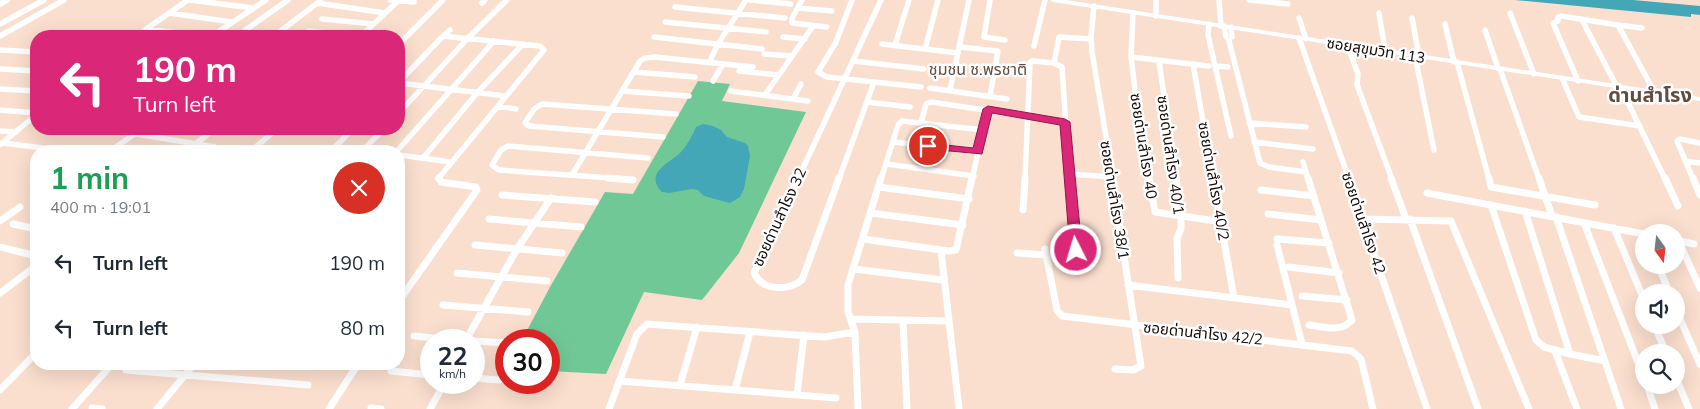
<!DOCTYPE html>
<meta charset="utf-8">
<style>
:root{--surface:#fff;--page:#f2f2f3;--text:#1f2937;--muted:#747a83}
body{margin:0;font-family:Mulish,"Noto Sans Thai",sans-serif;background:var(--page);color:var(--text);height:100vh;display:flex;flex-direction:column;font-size:19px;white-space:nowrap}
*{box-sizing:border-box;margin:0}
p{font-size:16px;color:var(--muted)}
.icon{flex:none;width:28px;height:28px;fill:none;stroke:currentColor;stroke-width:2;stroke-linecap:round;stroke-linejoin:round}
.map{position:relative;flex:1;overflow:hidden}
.sheet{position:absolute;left:30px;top:145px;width:375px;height:225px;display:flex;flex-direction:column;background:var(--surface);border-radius:20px;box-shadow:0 5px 20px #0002}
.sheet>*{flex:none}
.hud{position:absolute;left:30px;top:30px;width:375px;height:105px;border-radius:20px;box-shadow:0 5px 20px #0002;background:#db2777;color:#fff;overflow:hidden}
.needle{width:32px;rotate:165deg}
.fabs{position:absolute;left:1635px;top:224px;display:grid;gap:10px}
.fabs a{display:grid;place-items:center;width:50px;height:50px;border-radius:50%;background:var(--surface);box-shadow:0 5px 20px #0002;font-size:25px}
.speed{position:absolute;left:420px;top:329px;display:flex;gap:10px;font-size:25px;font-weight:700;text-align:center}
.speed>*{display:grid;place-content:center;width:65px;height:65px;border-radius:50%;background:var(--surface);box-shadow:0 5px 20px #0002;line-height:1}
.speed small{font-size:12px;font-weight:400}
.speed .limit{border:8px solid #d22;background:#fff;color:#111}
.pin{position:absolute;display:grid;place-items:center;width:42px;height:42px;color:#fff;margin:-21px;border:2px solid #fff;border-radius:50%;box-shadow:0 1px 5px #0007}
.me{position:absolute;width:55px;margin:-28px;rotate:355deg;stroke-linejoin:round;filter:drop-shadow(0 0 4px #0008)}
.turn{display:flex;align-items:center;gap:18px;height:105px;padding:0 20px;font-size:22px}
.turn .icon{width:65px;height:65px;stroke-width:2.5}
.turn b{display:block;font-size:35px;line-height:42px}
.round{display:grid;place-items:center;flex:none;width:52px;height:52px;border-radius:26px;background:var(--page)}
.summary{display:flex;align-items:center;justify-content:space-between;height:85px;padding:0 20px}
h1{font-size:30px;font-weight:700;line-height:38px;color:#1e9e55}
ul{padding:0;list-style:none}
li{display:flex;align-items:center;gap:15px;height:65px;padding:0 20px}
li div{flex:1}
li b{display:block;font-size:19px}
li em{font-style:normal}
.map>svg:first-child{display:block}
</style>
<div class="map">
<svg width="1700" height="409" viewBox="0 0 1700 409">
<rect width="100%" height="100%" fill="#fadece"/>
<path fill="#71c897" d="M698,81L730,84L722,101L806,112L739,253L702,300L644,292L606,374L549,371V340H522L550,287L605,192L633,194Z"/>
<path fill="#43a7b7" d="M1515,0H1633L1700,6V15L1691,14V17Z
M703,124L713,126L721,130L727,137L745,143L748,146L750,156L744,189L740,197L730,203L704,196L698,190L692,189L669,193L662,192C644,173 668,164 680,153C687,146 692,136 696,127Z"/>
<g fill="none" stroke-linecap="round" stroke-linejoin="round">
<path stroke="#fff" stroke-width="5.5" d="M190,0L253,8
M390,0L414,2
M750,0L791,4
M802,0L792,18V23L827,27
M852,0L836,42L818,72L827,77L921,87
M990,0L984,37L1005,40
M1156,0V16
M1219,0L1221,26
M1249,0L1288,4
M317,3L385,13
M482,3L485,0
M0,4L7,0
M1094,6L1091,37L1092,52L1113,179
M675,7L785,18
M798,8L832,11
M169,13L232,22
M1133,13L1131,57L1138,115L1149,179
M1379,13L1385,51
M1510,13L1534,74
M1299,18L1306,39
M1412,18L1419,56
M322,19L374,24
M1582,20L1617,87
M665,22L766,32
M0,24L44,0
M1209,24L1208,35L1231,136
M1445,24L1454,62
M1224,26L1226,37
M1231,27L1232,37
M1642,28L1618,25L1655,93
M147,29L200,36
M1485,30L1498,68
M244,31L288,0
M309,31L353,36
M0,36L64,0
M136,36L188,0
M212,36L266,0
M274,36L320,1
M361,36L399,0
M654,37L762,49
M783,37L805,39
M1299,38L1349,179
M1229,41L1260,163L1269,167L1306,172L1303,162
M399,44L443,0
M882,44L958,53
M895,45L909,0
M1346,45L1348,52
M1034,46L1045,0
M960,47L998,51L990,96
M925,49L938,0
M0,50L36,52
M764,54L791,56
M1351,55L1358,74L1357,85L1392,179
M1415,56L1434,150
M1131,57L1209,66
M853,61L924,69
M1159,61L1176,179
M1457,62L1489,179
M709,63L718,44L746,0
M1054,63L1059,37L1091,39
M1193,64L1213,179
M1215,66L1228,67
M0,69L36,71
M1500,69L1539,179
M739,71L778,75
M634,72L695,77
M1562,78L1579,117L1640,126
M713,81L723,64
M1578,81L1553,23L1558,21V17L1561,16L1618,25
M399,82L443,36
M399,83L506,96
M930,88L1007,99
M1621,88L1665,179
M0,89L36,91
M950,90L969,0
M622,91L689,96
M731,91L808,101
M765,95L813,26
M793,99L801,84
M867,102L910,107
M498,106L516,109
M0,110L36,113
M399,113L468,38L507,0
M921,123L926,104L931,102L1065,122
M1249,123L1306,127
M106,129L215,147
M0,131L16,132
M663,137L529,126L525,123L534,109L542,104L676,114
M894,142L978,152
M1254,142L1313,149
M3,143L67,151
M1,144L36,115
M335,147L360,151
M335,147L353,129
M110,151L142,129
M186,151L215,129
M251,151L277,129
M362,151L384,129
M397,151L494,41
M399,155L451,162
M423,158L477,93L523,44
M1685,161L1700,163
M887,164L974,176
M1306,172L1308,179
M1069,174V179
M572,175L640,61L645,58L655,57L753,67
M438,179L544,50L540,46L443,36L450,30
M625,179L499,170L492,165L501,150L508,146L648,158
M798,179L881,0
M839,179L874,82
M881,179L898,125L902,121L983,130
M972,179L988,109
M1025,179L1030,62L1033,61L1054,63L1062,67L1069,174L1112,177
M1693,179L1677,141L1680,139L1700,143"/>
<path stroke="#fff" stroke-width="7" d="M608,178L633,180
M798,178L754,273C762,291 788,291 802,280L839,178
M1069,178L1077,268
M1112,178L1141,366L1133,370L1115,369
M1149,178L1155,212L1222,222
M1176,178L1181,217V229L1177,238L1178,278
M1213,178L1234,298
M1308,178L1352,320C1341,333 1324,327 1309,325
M1348,178L1427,409
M1391,178L1406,219
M1489,178L1491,187L1595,205
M1539,178L1552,216
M1665,178L1678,206
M1693,178L1700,195
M399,183H401
M879,187L969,199
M1261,190L1314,196
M1427,193L1644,234
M502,195L595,202
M1491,205L1536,340L1544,347L1570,354L1525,211
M1023,210L1025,178
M871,213L963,225
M1268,214L1321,220
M1556,217L1621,409
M489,219L581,227
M1363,219L1451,221L1529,409
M1410,219L1478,409
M0,221L20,207
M1584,223L1644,378
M13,224L36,229
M1614,228L1644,300
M863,239L949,251L956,250L972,178
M1277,239L1329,243
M1676,240L1694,244
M1678,240L1700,288
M475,245L562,253
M1277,245L1302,344
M0,247L36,256
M1045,249L1057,310L1062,316L1352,351L1361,359L1373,409
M941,250L959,409
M1017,253L1046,255
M1658,265L1669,292
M1289,267L1339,273
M854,269L943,280
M457,273L547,281
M1128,285L1292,305
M0,293L36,266
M1302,296L1347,300
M399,301L477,190L476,187L441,182L439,178
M443,305L528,312
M1676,310L1700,364
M851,319L949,321
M903,321L907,409
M1654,325L1666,352
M414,336L453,340
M466,340L517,249L551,198
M474,341L506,343
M1555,351L1577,409
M1570,354L1605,361
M126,370L308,385
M391,371L431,375
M474,378L499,380
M1676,378L1689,409
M619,381L836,398
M680,385L697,327
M1647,385L1655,409
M0,390L36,353
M735,390L750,332
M797,395L804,335
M92,408L102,409
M371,408L381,409
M72,409L112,364
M157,409L194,364
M329,409L358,364
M430,409L445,382
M609,409L637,334L647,324L824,337L855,332
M858,409L855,332L848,312V285L881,178"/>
<path fill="#fff" fill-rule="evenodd" d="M1050,0H1066L1700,97V101L1053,2Z"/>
</g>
<path fill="#db2777" stroke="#8e194d" d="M988,106L1065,119L1070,122L1082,250L1080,253L1076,255L1070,250L1060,125L992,113L982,154L928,149L922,146L928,143L973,148L983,109Z"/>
<g text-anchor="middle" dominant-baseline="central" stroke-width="5" stroke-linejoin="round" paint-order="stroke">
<g font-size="15" fill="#130a06" stroke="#fff">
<text transform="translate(1376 50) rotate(9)">ซอยสุขุมวิท 113</text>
<text transform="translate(1144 146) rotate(81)">ซอยด่านสำโรง 40</text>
<text transform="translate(1171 155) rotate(82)">ซอยด่านสำโรง 40/1</text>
<text transform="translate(1214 181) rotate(80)">ซอยด่านสำโรง 40/2</text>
<text transform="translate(1115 200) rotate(81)">ซอยด่านสำโรง 38/1</text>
<text transform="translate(779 217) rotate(-65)">ซอยด่านสำโรง 32</text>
<text transform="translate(1364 223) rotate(71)">ซอยด่านสำโรง 42</text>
<text transform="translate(1203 333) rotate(6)">ซอยด่านสำโรง 42/2</text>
</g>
<g font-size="16" fill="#634c3f" stroke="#fff">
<text x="978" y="69">ชุมชน ช.พรชาติ</text>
</g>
<g font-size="20" font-weight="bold" fill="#634c3f" stroke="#fff">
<text x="1650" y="94">ด่านสำโรง</text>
</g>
</g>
</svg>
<div class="fabs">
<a><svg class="needle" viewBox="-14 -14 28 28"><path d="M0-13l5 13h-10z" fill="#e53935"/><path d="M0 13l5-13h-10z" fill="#747a83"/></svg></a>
<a><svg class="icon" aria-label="sound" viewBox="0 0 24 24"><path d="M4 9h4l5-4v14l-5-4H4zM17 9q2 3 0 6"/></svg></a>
<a><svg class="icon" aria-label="search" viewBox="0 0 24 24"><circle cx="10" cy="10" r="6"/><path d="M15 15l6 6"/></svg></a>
</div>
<div class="speed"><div>22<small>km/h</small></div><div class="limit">30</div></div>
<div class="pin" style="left:928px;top:146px;background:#d93025"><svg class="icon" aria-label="arrive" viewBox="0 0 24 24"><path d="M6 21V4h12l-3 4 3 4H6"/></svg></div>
<svg class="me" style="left:1076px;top:250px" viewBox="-20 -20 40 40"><circle r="17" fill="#db2777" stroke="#fff" stroke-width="3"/><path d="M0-11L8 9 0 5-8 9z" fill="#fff"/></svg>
<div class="hud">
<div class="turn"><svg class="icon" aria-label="left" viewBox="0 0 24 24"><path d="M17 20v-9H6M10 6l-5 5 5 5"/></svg><div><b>190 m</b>Turn left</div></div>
</div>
<section class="sheet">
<div class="summary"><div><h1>1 min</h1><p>400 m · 19:01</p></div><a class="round" style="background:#d93025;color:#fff"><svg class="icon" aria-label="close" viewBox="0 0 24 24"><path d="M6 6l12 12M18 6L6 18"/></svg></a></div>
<ul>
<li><svg class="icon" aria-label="left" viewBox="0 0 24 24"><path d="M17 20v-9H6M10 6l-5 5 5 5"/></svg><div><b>Turn left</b></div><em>190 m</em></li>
<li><svg class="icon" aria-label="left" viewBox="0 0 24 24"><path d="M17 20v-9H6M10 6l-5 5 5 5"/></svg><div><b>Turn left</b></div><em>80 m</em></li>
</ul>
</section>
</div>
